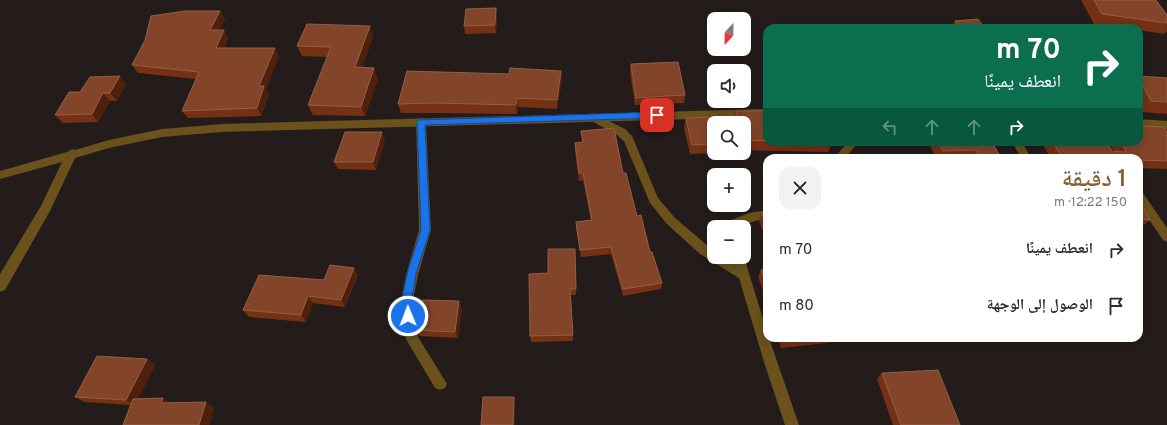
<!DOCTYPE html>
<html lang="ar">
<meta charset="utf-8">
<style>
:root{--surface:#fff;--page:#f2f2f3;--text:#2b2b33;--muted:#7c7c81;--accent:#846239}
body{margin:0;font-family:Overpass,"Noto Naskh Arabic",sans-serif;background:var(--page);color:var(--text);direction:rtl;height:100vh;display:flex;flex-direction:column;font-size:15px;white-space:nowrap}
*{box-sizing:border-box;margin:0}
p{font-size:13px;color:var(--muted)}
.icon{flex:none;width:22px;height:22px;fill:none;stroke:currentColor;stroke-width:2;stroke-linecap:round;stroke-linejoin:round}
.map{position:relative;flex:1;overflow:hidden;direction:ltr}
.side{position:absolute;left:763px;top:154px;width:380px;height:188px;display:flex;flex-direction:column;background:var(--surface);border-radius:12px;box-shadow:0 2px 10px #0003;direction:rtl}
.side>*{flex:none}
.guide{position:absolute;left:763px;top:24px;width:380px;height:122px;border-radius:12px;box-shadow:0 2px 10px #0003;direction:rtl;background:#0b6e4f;color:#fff;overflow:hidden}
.needle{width:26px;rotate:202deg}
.tools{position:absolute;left:707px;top:12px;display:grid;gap:8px}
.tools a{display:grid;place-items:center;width:44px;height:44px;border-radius:8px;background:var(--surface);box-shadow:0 2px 10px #0003;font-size:20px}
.pin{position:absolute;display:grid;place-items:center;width:34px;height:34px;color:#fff;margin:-17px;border-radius:8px;box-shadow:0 2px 6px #0006}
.me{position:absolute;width:44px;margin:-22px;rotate:359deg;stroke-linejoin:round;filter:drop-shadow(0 0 3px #0008)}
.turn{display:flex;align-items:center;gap:14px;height:84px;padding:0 16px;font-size:18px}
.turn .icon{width:52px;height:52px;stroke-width:2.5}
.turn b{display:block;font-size:28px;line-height:34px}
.lanes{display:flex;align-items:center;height:38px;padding:0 16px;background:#0003;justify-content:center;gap:20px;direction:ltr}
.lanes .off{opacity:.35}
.round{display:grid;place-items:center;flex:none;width:42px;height:42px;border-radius:12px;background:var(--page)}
.overview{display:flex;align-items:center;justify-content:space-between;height:68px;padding:0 16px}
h1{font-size:24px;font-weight:600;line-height:30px;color:var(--accent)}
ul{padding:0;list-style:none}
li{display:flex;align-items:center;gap:12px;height:56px;padding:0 16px}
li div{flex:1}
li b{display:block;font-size:15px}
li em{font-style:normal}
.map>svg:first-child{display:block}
</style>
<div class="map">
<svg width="1167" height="425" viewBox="0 0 1167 425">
<rect width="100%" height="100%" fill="#231c1a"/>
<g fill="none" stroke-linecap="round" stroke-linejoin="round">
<path fill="#6b511c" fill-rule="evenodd" d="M593,113L625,129L632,136L658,198L675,218L714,251V257H724L734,263L732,257H744L767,332V338H769L799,425H785L764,362L739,278L700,254L667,224L650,203L624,141L617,135L590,120L588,117L590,114Z
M421,118L424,119L426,122L431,230L418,275L412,305L418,337L447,384L445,388L440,390L435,388L406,339L400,305L406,275L419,230L416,122L418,119Z
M848,142H859L845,158H834Z
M1012,142H1022L1031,158H1021Z
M1139,192L1143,193L1167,228V242L1163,240L1139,205Z
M767,210V218C753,221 740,227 726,227L729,221L749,213Z"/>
<path fill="#6b511c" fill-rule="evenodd" d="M767,109V117L222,132L162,137L109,148L75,158L50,211L5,290L0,292V274L41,206L62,162L0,179V171L67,152L72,149L75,150L109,140L162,129L222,124Z
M1139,119L1167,121V129L1139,127Z"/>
</g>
<path fill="#753113" d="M1081,0H1156L1167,15V31L1164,34L1139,30V28H1123L1094,24Z
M496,8L497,16L496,33L465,34L464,26Z
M220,11L225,19L219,30H224L228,38L224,48L279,56L266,89L269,94L261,116L188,118L182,111L196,79L138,73L132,65Z
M955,21L984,27L999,28H951Z
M373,36L362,68L378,78L365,116L313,115L308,105L327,57L302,56L297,46Z
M631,64L685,95L684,103L635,105L630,72Z
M561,71L562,80L557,109L518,107L517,114L437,113H401L398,104L509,74Z
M1139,76L1167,78V114L1141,112L1139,109Z
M126,84L117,101H110L98,122L63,123L55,115L80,92Z
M736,111H767V142H833L828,152L744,150V123H714V153H730L690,154L684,128L686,118L734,116Z
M581,131L623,173L637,216L650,252L662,283L661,289L623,296L611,254L581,257L576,229V222L591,221L583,180L579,181L575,151V143L582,142Z
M1167,132V169L1139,168V158H1050L1042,142H1107L1112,151H1114L1108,142H1139Z
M385,140L376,170L338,169L334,162Z
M928,142H992L1001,158H936Z
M1139,199L1150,220L1141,227H1139Z
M762,214H767V242L759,221Z
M575,249L576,295H571L573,341L531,342L530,336L548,273Z
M767,269V303L758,276L761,270Z
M358,275L345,307L313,303L306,322L249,317L243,310L324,280Z
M462,308L458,338L419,336L416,330Z
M778,338H832L828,343L781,348Z
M147,359L155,365L138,398L171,403L206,402L214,408L209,425H123L130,405L85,402L75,397Z
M882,373L960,425H893L877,379Z"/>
<path fill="#4f200c" d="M496,8L497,16L496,33L495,25Z
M220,11L225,19L215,38L210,30Z
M370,26L373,36L359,77L355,67Z
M224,30L228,38L220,56L216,48Z
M275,48L279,56L266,89L269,94L261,116L257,108L259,86Z
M374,68L378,78L365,116L361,107Z
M561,71L562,80L557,109V100Z
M120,76L126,84L117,101L110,93Z
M103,93L110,101L98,122L92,114Z
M517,98L518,107L517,114L516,105Z
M382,132L385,140L376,170L373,162Z
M354,268L358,275L345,307L341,300Z
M308,296L313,303L306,322L301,315Z
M459,301L462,308L458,338L455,332Z
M147,359L155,365L135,406L126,400Z
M514,397L515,402V425H513Z
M163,398L172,404L161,403Z
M206,402L214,408L209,425H199Z"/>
<path fill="#82452a" stroke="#935e47" d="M1094,0H1156L1167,15V23L1102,14Z
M496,8L495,25L464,26L466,9Z
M185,11H220L210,30H224L216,48H275L259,86H264L257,108L182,111L199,72L132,65L145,40L151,16Z
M978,19L984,27L998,26L999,28H960L955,21Z
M307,24L370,26L355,67L374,68L361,107L308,105L331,47L297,46Z
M678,62L685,95L636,98L631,64Z
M510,68L561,71L557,100L517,98L516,105L434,103L398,104L407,71L509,74Z
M120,76L110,93H103L92,114L55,115L69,92H80L90,77Z
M1139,76L1167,78V102L1151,101L1139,79Z
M736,111H767V141L744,140V123H714V144L692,145L686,118L737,116Z
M1139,126L1164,127L1167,132V161L1139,160V158H1056L1054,156L1060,155L1053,142H1107L1112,151L1125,152L1126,151L1121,142H1139Z
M614,128L623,173H626L637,216L641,215L650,252H652L662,283L623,289L611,247L580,250L576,222L592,220L583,173H579L575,143L583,142L581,131Z
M345,132H382L373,162H334Z
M938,142H992L1001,158H980L976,150L943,151Z
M1139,199L1150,220L1139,219Z
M762,214H767V227Z
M548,249H575L576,289H570L573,335L530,336L529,274L548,273Z
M330,265L354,268L341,300L308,296L301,315L243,310L259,275L324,280Z
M767,269V287L761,270Z
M422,300L459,301L455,332L416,330Z
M784,338H822L785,342Z
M97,356L147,359L126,400L75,397Z
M938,370L960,425H901L882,373Z
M483,397H514L513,425H481Z
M163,398L161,403L206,402L199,425H123L133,399Z"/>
<path fill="#1a73e8" stroke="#114b97" d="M657,112L661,115L657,118L425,125L430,230L416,274L411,305L413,316L412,319L408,321L405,319L401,305L407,274L421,230L417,122L418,120Z"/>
</svg>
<div class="tools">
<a><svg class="needle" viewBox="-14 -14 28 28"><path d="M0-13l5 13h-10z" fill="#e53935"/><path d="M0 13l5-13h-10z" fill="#7c7c81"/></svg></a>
<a><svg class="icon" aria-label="sound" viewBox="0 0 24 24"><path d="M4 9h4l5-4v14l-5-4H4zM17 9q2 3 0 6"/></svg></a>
<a><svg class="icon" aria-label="search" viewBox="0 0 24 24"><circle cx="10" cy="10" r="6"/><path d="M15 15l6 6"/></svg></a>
<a>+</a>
<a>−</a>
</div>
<div class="pin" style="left:657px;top:115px;background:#d93025"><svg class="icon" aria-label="arrive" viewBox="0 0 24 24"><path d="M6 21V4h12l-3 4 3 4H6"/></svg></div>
<svg class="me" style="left:408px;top:316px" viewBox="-20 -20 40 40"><circle r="17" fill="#1a73e8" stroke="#fff" stroke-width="3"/><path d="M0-11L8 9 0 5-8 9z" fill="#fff"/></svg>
<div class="guide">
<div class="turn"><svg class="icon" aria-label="right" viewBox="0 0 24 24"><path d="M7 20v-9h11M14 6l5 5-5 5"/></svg><div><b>70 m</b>انعطف يمينًا</div></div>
<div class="lanes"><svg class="icon off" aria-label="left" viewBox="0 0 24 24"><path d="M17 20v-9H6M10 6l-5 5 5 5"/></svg><svg class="icon off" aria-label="ahead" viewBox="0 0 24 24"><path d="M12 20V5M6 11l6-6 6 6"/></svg><svg class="icon off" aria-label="ahead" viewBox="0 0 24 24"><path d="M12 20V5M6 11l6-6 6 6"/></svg><svg class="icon" aria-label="right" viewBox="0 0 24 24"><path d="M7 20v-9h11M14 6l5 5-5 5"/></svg></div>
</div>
<section class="side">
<div class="overview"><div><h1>1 دقيقة</h1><p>150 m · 12:22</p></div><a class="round"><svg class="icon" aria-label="close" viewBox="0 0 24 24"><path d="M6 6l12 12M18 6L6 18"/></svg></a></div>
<ul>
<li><svg class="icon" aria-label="right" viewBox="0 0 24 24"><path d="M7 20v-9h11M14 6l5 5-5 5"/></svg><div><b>انعطف يمينًا</b></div><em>70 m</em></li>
<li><svg class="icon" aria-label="arrive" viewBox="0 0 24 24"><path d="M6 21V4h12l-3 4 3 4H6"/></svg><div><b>الوصول إلى الوجهة</b></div><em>80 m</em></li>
</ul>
</section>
</div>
